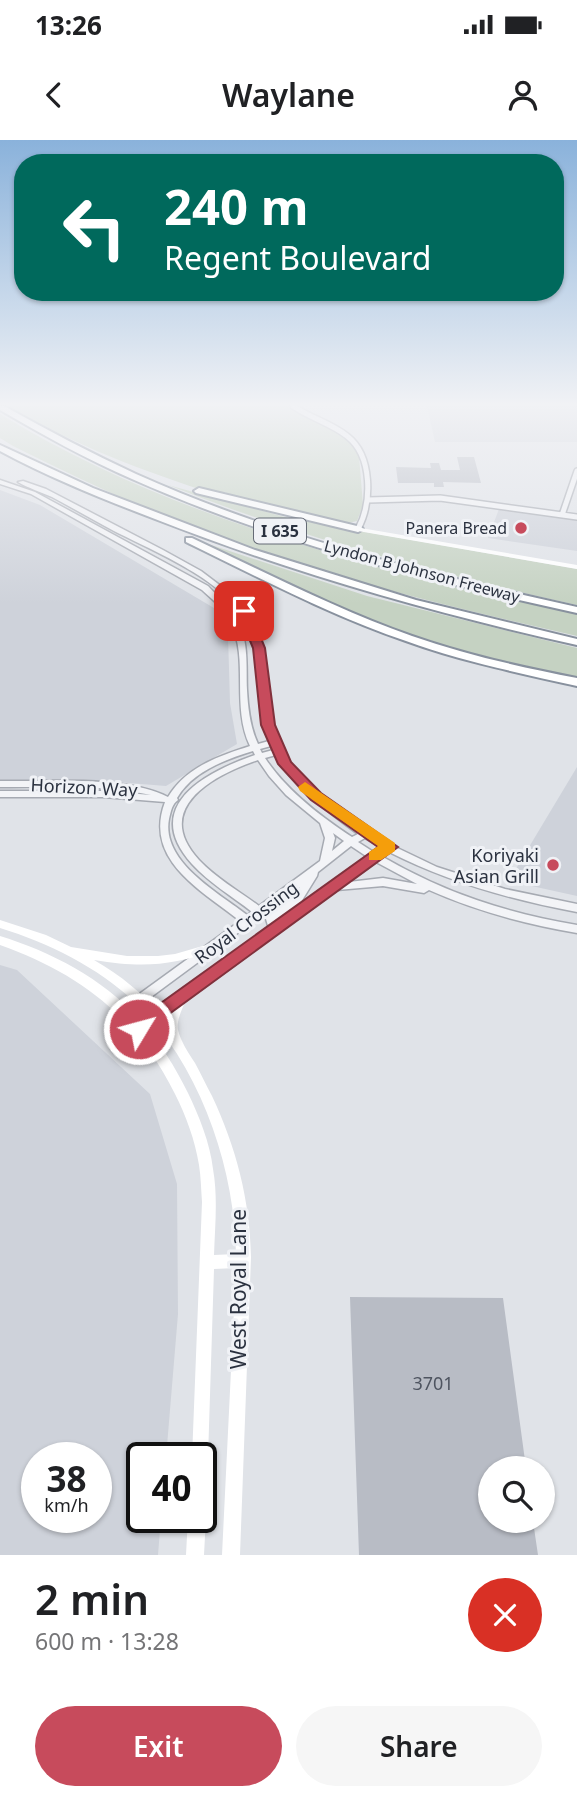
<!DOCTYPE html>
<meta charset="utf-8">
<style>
:root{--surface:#fff;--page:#f6f6f6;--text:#202124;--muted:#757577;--accent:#c74b5c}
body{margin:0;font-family:"Noto Sans",sans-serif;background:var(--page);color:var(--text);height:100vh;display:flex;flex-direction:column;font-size:26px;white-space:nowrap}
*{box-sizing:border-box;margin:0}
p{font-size:23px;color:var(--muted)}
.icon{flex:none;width:38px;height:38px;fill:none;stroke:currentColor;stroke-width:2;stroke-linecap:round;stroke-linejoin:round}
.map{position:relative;height:1415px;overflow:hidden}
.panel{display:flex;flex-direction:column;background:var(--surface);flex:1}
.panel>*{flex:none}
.banner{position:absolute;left:14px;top:14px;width:550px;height:147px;border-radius:28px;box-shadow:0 2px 5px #0004;background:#00695c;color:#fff;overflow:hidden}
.fabs{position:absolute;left:478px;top:1316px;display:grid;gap:14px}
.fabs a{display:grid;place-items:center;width:77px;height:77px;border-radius:50%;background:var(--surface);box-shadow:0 2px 5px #0004;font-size:35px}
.speed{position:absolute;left:21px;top:1302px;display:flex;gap:14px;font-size:35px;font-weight:700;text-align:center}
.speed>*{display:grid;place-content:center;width:91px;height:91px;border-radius:50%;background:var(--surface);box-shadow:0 2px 5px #0004;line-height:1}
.speed small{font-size:18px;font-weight:400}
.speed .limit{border:4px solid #111;border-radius:10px;background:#fff;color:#111}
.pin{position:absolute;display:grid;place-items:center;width:60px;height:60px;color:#fff;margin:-30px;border-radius:14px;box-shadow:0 4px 10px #0006}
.me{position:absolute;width:77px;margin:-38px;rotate:53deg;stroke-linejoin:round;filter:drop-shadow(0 0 5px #0008)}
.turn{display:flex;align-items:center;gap:24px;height:147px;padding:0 35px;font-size:32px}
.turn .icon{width:91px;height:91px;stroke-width:2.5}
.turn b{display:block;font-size:49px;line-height:60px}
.round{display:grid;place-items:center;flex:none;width:74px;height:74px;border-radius:37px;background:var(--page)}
.summary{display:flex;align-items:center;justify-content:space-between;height:119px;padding:0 35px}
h1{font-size:42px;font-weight:600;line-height:52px}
.action{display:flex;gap:14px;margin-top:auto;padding:14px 35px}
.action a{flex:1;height:80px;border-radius:42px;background:var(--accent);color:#fff;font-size:28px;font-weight:600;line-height:80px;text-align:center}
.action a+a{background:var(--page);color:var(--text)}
.status{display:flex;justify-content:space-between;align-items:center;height:49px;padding:0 35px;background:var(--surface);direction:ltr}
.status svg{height:19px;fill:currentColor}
header{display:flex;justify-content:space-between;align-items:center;height:91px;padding:0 35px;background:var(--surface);font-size:32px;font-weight:600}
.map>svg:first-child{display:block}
</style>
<div class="status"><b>13:26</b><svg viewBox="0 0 49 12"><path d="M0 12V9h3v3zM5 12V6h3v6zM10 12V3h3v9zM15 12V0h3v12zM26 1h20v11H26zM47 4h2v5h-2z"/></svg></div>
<header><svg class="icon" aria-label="back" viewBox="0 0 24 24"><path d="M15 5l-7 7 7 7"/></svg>Waylane<svg class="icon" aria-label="person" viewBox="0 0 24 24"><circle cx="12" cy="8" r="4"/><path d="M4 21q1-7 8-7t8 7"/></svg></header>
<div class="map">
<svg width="577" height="1415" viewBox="0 0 577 1415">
<rect width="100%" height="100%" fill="#e0e3e8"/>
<path fill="#ced2da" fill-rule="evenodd" d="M427,266H577V302H435Z
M0,350L40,365L214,468L228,495L230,563L237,604L166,646L104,641L0,640Z
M499,369L577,380V411L488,398Z
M577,627V756L518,743L514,732Z
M0,825L17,830L150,954L177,1044L178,1174L166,1318H142V1377H161L158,1415H0ZM37,1318H96V1377H37Z"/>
<path fill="#c5d2c2" d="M8,266H288L341,294L355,307L359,316L363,365L357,381L344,384L250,361L224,352L217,355C141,330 78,307 8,266Z
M0,274C175,381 379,430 577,474V496C451,467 324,437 203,392C138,367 76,337 13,306L0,298Z
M168,345L292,379L577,429V465C437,434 301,398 168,345Z
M196,400L367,456L577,508V540C519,526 461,514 406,494C333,469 264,433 194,401Z"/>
<path fill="#b8bcc5" d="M457,317H474L481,343L443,342L444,347H434V343H398L396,327L431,328L430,323H439L441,330H460Z
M350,1157L503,1158L526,1328H490V1381H533L538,1415H359Z"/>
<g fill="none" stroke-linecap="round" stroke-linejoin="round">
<defs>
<path id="minor" d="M293,266C310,278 331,283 347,296C373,316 372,363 358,389
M368,360L440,358L577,377
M562,375L577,331"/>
<path id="tertiary" d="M0,340L35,352L208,446C218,457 229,466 237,480C249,501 246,526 247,550C248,568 250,587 258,604L269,601C252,565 265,521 248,485C228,441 155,412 114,391C93,380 73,368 52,357C41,352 28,348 18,342L23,341L46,349L163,410L201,431L234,456L248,471L256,485L261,500L264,515L270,579L274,594L285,615L299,635L319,655L342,674L389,704L437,727L505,749L577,764V772C512,760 448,742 389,712L383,717C445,753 506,773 577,785V793C525,784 476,771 429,750L424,753L383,746L337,750L143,892L139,894L135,892L133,889L135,886L269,789L266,779L267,776L293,756L300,747L128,874L124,875L120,874L118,871L120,868L240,781C201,750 143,720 165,662L103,657H0V651H103L151,655C102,644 50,647 0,647V641C48,642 126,635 168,657C186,627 219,616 250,606C231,566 249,520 231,483C225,469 213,460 202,450L31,354L0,344ZM271,606L273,610L262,613L260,609ZM253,611L255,615C206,632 140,666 192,724C209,743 232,756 252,772L247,775C219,753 161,722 169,679C171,671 172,664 178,660L177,658C192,632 224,620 253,611ZM276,615C297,648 326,671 358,694L352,697C320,676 286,650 265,618ZM258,620L269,636L286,655L320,683L325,698L320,721L259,766C239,751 217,739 199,720C151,668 214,635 258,620ZM333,693L344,701L332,711L335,698ZM365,698L382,708L375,713L358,702ZM351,706L369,718L278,783L277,780L301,762L317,736L318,732ZM376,722L417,744L383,738L349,742Z"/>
<path id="motorway" d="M0,266H4C47,290 91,313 136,334C276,397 427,434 577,467V473C425,440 274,402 132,339C86,319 43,295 0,270Z
M0,305L93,348L255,410L416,460L577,499V505C433,473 293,433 155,379C103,359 50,338 0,311Z
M199,348L361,387L363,389L358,392L196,353L194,351Z
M186,398H192C265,432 336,469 412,496C466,515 521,527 577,538V546C519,533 461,521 406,501C330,475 258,437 186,402Z"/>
</defs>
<use href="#minor" stroke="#a6aab2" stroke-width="8"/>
<use href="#tertiary" stroke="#a6aab2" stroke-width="3"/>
<use href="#motorway" stroke="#88919e" stroke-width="4"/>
<use href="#minor" stroke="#f3f4f7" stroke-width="5"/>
<use href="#tertiary" fill="#f3f4f7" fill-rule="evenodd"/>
<path fill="#fff" fill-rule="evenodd" d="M355,387L577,425V429L358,391L354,389Z
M0,780L46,795L71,807L127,816H158L175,814L213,803L217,804L219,807L217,810C170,826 143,828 94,820C122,836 146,856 166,881L176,856L180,854L184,856L186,859C183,868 176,880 178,890C181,902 188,912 195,923C201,934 206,945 212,956C236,1007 250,1060 251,1117L240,1415H222L236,1128L214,1129L208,1318L206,1324L201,1326V1318H192L202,1062C201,1050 201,1037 199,1025C195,1000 186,976 175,954C137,877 79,833 0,805V796C52,812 105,840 141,881C160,902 175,927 188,953C199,976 210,1003 213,1029C218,1057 215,1086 214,1115L236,1114C235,1027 199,923 135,862C97,827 49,803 0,788Z
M201,1370L206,1377L204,1415H186L188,1377H201Z"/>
<use href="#motorway" fill="#fff" fill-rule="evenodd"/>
</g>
<linearGradient id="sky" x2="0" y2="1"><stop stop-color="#8ab2db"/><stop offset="0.57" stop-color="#f1f2f5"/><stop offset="1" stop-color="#f1f2f5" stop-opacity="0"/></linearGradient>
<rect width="577" height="464" fill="url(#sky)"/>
<path fill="#c74b5c" stroke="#81313c" stroke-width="2" d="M240,468L250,471L265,508L275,585L291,622L321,653L398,707L139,896L133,894L130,889L133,883L378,707L311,660L278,624L261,585L253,508L238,471Z"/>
<path fill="#f59e0b" d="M305,642L395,703V711L381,720H369V712L378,706L300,651L298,647Z"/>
<g fill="#c74b5c" stroke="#f0f2f6" stroke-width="2.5">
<circle cx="521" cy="388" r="7"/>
<circle cx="553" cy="725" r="7"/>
</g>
<g text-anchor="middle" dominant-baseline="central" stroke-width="6" stroke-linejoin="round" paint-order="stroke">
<g font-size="16" fill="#2a313f" stroke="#f0f2f6" text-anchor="end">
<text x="507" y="388">Panera Bread</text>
</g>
<rect fill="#f0f2f6" stroke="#656b76" stroke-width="2" x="254" y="378.5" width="52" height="25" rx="5"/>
<g font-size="16" font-weight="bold" fill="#2a313f">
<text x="280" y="391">I 635</text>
</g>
<g font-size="16" fill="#2a313f" stroke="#f0f2f6">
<text transform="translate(422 431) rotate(15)">Lyndon B Johnson Freeway</text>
</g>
<g font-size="18" fill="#2a313f" stroke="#f0f2f6">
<text transform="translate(84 647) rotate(3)">Horizon Way</text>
<text transform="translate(246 782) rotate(-37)">Royal Crossing</text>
</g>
<g font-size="18" fill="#2a313f" stroke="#f0f2f6" text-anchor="end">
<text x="539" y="715">Koriyaki<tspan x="539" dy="21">Asian Grill</tspan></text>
</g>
<g font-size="18" fill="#4e5460">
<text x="433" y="1243">3701</text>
</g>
<g font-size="21" fill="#2a313f" stroke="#f0f2f6">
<text transform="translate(238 1149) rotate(-90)">West Royal Lane</text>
</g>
</g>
</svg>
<div class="fabs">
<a><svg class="icon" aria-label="search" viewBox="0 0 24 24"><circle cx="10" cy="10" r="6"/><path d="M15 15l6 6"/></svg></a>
</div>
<div class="speed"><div>38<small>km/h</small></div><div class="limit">40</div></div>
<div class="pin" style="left:244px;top:471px;background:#d93025"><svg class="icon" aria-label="arrive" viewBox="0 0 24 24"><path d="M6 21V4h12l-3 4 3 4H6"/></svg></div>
<svg class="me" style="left:139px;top:889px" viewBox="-20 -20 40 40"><circle r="17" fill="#c74b5c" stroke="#fff" stroke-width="3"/><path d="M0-11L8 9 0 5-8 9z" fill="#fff"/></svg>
<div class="banner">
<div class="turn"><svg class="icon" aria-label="left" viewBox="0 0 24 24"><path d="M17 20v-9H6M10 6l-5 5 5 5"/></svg><div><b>240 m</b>Regent Boulevard</div></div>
</div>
</div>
<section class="panel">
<div class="summary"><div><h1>2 min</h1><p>600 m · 13:28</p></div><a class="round" style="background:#d93025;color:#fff"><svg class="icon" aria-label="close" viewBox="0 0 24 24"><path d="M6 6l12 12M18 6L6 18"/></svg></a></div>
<div class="action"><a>Exit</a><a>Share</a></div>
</section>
